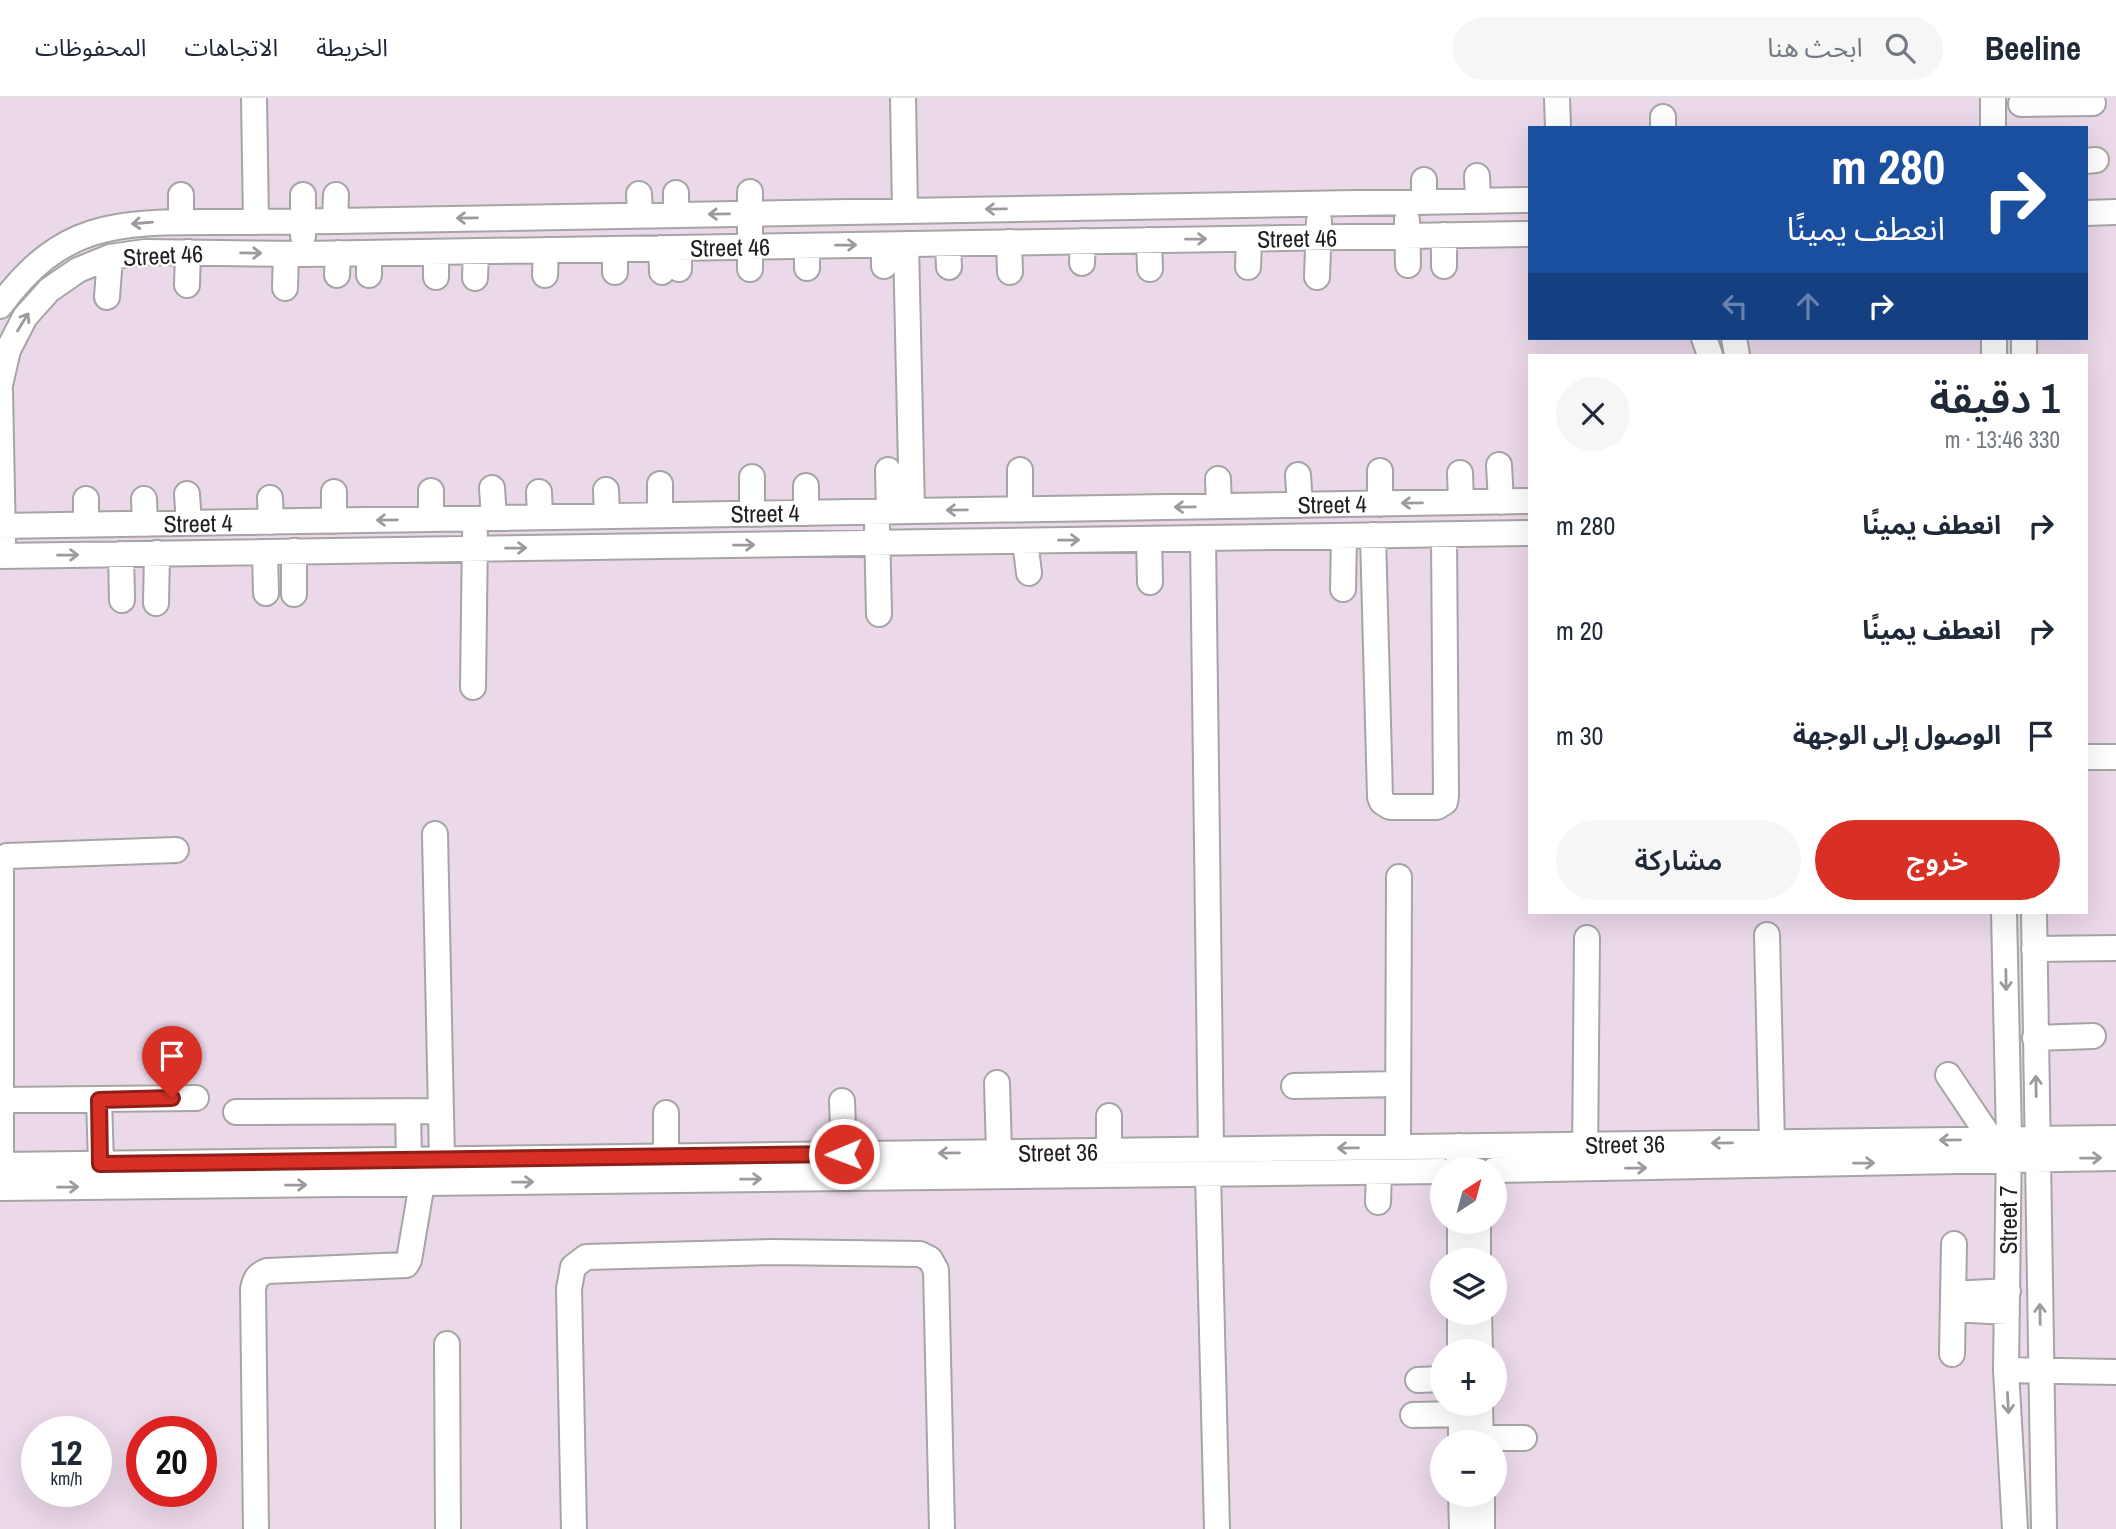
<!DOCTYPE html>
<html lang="ar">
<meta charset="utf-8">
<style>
:root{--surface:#fff;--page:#f6f6f7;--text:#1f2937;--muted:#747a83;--line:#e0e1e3;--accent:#d93025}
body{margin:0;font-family:"Archivo Narrow","Noto Sans Arabic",sans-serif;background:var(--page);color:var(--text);direction:rtl;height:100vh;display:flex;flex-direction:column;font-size:26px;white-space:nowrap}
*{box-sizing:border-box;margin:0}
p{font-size:23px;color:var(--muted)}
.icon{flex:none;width:38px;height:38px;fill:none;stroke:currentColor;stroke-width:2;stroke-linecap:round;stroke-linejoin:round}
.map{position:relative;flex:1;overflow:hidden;direction:ltr}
.details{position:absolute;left:1528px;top:256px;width:560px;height:560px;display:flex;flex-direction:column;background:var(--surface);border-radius:0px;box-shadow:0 7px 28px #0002;direction:rtl}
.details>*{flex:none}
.guide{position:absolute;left:1528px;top:28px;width:560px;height:214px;border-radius:0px;box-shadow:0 7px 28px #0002;direction:rtl;background:#1a4fa0;color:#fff;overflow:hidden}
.needle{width:46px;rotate:36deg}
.fabs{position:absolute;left:1430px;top:1059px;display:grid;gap:14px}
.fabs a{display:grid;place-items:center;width:77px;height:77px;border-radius:50%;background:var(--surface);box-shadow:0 7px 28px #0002;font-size:35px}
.speed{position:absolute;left:21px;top:1318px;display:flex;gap:14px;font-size:35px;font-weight:700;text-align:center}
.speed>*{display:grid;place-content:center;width:91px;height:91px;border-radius:50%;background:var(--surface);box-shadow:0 7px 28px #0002;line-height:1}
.speed small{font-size:18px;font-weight:400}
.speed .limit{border:10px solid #d22;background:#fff;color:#111}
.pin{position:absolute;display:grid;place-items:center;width:60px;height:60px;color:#fff;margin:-72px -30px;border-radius:50% 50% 50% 0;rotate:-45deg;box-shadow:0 0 7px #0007}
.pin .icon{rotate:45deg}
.me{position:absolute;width:77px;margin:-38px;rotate:269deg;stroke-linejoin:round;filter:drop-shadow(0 0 5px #0008)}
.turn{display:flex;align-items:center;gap:24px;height:147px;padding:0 28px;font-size:32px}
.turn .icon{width:91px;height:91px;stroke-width:2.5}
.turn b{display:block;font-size:49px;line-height:60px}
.lanes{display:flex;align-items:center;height:66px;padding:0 28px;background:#0003;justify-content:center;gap:35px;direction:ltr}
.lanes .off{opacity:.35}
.round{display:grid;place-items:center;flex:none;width:74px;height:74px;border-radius:37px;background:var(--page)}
.overview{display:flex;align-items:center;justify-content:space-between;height:119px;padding:0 28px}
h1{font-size:42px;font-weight:600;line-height:52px}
.cta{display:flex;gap:14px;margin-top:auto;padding:14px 28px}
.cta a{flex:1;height:80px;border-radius:42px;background:var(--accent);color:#fff;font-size:28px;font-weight:600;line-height:80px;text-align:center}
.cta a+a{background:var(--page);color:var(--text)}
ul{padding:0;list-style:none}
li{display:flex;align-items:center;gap:21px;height:105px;padding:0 28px}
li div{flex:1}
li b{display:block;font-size:26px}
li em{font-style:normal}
header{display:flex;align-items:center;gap:42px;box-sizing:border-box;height:98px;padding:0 35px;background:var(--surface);border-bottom:2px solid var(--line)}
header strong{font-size:33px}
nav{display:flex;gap:38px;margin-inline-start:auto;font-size:24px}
.search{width:490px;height:63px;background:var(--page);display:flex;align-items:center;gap:18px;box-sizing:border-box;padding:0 24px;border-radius:38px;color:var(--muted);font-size:26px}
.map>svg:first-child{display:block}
</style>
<header>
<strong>Beeline</strong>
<div class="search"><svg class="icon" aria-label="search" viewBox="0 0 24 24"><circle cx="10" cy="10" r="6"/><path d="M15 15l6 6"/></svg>ابحث هنا</div>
<nav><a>الخريطة</a><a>الاتجاهات</a><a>المحفوظات</a></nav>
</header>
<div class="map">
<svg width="2116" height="1431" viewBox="0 0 2116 1431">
<rect width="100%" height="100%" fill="#f1ede7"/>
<path fill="#ebd8e9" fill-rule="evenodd" d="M0,0H2116V1431H0ZM1530,30H2086V240H1530ZM1530,257H2086V814H1530ZM1442,1071H1494V1124H1442ZM1442,1162H1494V1214H1442ZM1442,1253H1494V1306H1442ZM37,1334H96V1393H37ZM142,1334H201V1393H142ZM1442,1344H1494V1396H1442Z"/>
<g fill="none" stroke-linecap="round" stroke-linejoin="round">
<defs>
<path id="minor" d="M254,0L256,124
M903,0L905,113
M1557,0L1558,30
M1993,0V30
M2021,6L2093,5
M1663,19V30
M2086,63L2096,62
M1477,78L1478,103
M1424,82V104
M750,94V171
M676,95V117
M639,96L640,117
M181,97V124
M2086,115L2116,114
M1407,122L1408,167
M335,123L336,97
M303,138V97
M1149,142L1150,171
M1009,144L1010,174
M906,146L912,413
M948,146L949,169
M807,148V170
M661,150L662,174
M679,150V171
M615,151V174
M1082,165L1083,143
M884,168V147
M1444,168V137
M1248,169L1249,141
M337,177L338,155
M369,177V155
M545,177L546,152
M436,179V154
M1317,179L1319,123
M475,180L476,153
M187,187L188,154
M285,190L286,156
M107,199L110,159
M0,208C61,125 115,124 211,124C253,124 294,123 335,123L1530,102
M1704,240L1710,257
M1734,240L1737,257
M1994,240V257
M2024,240V257
M0,287L8,252L25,219L49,192L78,172L110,159L145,154L303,156L1530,136
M0,293L3,443
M1499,367L1501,404
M888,372L889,414
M1020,372V411
M1380,373V406
M1460,375L1461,404
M1298,377L1300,407
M752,379V416
M1218,381L1219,408
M660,386V417
M806,388V415
M492,390L494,420
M606,392L607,418
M334,394V423
M539,394L540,419
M187,396L189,425
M270,400L271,424
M86,401V426
M144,401L145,426
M431,421V393
M0,428L1530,403
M877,429L879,516
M1373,437L1380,699L1382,704L1390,709H1437L1445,704L1446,698L1444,437
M1203,440L1211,1052
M1149,441L1150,484
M1025,443L1029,475
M294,453V496
M265,454L266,495
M121,456L122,502
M0,458L1530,435
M1343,491L1344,438
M156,505L157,455
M473,589L475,436
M2086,659H2116
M435,736L442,1062
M2004,814L2009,1041L2006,1272L2015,1431
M2034,814L2044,1431
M1767,837L1772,1044
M2034,851L2116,850
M2035,940L2093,938
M1948,977L1991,1041
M997,985L999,1054
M1294,988L1398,986
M99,1001L101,1066
M0,1002L196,1000
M842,1003L844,1056
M408,1013L409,1062
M236,1014L441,1013
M666,1015V1059
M1109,1018V1053
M1459,1048V1071
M1398,1049L1399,779
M1585,1063L1587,840
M0,1067L2116,1040
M1,1067V766L7,758L176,752
M1494,1072L2116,1060
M1208,1076L1217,1431
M0,1090L1442,1073
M1378,1104L1379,1074
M1460,1124V1162
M1478,1124V1162
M1953,1196L2008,1193
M1953,1211L2007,1214
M1460,1214V1253
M1479,1214L1480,1253
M447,1246L448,1431
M1952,1256L1954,1146
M2006,1272L2116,1274
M1418,1282L1442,1281
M1461,1306V1344
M1480,1306L1481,1344
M1413,1317L1461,1316
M1481,1340H1524
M1461,1396L1462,1431
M1482,1396V1431
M256,1431L253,1191C255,1181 257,1177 267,1173L406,1167L409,1162L422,1085V1071
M574,1431L569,1191L573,1169L586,1159L773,1154L920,1156L930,1161L936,1172L942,1431"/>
</defs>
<use href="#minor" stroke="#a5a5a5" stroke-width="28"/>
<use href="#minor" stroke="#fff" stroke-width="24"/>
</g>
<defs><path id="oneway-shaft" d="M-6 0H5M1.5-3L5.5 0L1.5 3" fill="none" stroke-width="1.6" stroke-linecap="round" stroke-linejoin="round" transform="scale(1.75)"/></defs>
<g stroke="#9b9b9b">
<use href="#oneway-shaft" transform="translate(996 111) rotate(179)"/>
<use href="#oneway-shaft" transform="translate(719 116) rotate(179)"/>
<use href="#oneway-shaft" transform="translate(467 120) rotate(179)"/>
<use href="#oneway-shaft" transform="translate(142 125) rotate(175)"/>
<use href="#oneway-shaft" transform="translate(1196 141) rotate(-1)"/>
<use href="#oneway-shaft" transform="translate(846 147) rotate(-1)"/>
<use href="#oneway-shaft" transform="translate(251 155) rotate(1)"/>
<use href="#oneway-shaft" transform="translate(23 224) rotate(-58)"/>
<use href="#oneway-shaft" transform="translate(1412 405) rotate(179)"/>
<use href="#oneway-shaft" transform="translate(1185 409) rotate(179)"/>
<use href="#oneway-shaft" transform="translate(957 412) rotate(179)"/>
<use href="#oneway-shaft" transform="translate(387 422) rotate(179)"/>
<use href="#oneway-shaft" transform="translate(1069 442) rotate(-1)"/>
<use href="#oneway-shaft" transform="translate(744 447) rotate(-1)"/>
<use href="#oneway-shaft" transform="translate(516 450) rotate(-1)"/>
<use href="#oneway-shaft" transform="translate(68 457) rotate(-1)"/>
<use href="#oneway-shaft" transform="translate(2006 882) rotate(89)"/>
<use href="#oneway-shaft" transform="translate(2036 988) rotate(-91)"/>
<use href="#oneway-shaft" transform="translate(1950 1042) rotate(179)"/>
<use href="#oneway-shaft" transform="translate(1722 1045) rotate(179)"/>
<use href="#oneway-shaft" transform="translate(1348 1050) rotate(179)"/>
<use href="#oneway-shaft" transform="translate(949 1055) rotate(179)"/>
<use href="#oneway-shaft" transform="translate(2091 1060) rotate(-1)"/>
<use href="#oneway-shaft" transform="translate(1864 1065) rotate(-1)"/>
<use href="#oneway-shaft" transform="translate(1636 1070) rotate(-1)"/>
<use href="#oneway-shaft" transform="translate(751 1081) rotate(-1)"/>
<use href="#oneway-shaft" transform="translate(523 1084) rotate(-1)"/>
<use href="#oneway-shaft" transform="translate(296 1087) rotate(-1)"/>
<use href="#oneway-shaft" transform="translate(68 1089) rotate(-1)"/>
<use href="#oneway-shaft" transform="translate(2040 1216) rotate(-91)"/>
<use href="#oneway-shaft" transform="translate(2008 1305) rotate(87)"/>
</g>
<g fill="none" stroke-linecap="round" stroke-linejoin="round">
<defs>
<path id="route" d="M172,1000L99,1002L100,1066L844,1056"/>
</defs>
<use href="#route" stroke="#8d1f18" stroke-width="18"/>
<use href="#route" stroke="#d93025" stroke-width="12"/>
</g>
<g text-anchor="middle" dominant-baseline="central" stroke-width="5" stroke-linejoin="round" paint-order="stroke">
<g font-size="24" fill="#212121" stroke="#fff">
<text transform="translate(1297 140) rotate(-1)">Street 46</text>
<text transform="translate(730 149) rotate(-1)">Street 46</text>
<text transform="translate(163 157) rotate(-3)">Street 46</text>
<text transform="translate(1332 406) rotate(-1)">Street 4</text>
<text transform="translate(765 415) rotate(-1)">Street 4</text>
<text transform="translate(198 425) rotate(-1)">Street 4</text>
<text transform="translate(1625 1046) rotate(-1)">Street 36</text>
<text transform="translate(1058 1054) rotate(-1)">Street 36</text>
<text transform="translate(2008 1122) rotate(-90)">Street 7</text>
</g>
</g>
</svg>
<div class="fabs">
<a><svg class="needle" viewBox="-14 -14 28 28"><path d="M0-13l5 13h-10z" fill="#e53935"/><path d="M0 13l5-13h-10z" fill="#747a83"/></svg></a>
<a><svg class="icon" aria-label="layers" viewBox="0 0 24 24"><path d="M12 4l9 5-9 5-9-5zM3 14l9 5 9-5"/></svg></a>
<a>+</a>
<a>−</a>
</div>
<div class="speed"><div>12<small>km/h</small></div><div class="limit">20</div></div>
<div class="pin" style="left:172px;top:1000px;background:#d93025"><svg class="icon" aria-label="arrive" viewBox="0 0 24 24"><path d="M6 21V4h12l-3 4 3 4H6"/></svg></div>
<svg class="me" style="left:844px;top:1056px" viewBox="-20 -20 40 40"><circle r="17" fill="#d93025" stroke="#fff" stroke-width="3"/><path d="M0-11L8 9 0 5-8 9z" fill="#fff"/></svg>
<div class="guide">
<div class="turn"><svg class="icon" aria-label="right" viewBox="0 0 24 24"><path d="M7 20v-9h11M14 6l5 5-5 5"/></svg><div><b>280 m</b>انعطف يمينًا</div></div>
<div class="lanes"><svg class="icon off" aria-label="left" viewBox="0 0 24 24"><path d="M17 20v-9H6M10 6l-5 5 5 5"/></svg><svg class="icon off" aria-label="ahead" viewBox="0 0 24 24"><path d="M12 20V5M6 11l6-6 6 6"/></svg><svg class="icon" aria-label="right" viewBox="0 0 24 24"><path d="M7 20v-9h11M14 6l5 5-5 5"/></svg></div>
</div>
<section class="details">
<div class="overview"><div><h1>1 دقيقة</h1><p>330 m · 13:46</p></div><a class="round"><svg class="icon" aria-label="close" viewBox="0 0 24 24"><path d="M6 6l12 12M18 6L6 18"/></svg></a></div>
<ul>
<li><svg class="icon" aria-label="right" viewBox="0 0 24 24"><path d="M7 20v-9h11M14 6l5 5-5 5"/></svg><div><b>انعطف يمينًا</b></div><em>280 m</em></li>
<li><svg class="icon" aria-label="right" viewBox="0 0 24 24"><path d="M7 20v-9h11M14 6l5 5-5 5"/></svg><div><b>انعطف يمينًا</b></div><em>20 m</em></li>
<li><svg class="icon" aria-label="arrive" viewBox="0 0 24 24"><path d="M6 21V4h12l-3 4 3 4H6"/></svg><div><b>الوصول إلى الوجهة</b></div><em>30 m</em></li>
</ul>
<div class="cta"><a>خروج</a><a>مشاركة</a></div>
</section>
</div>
